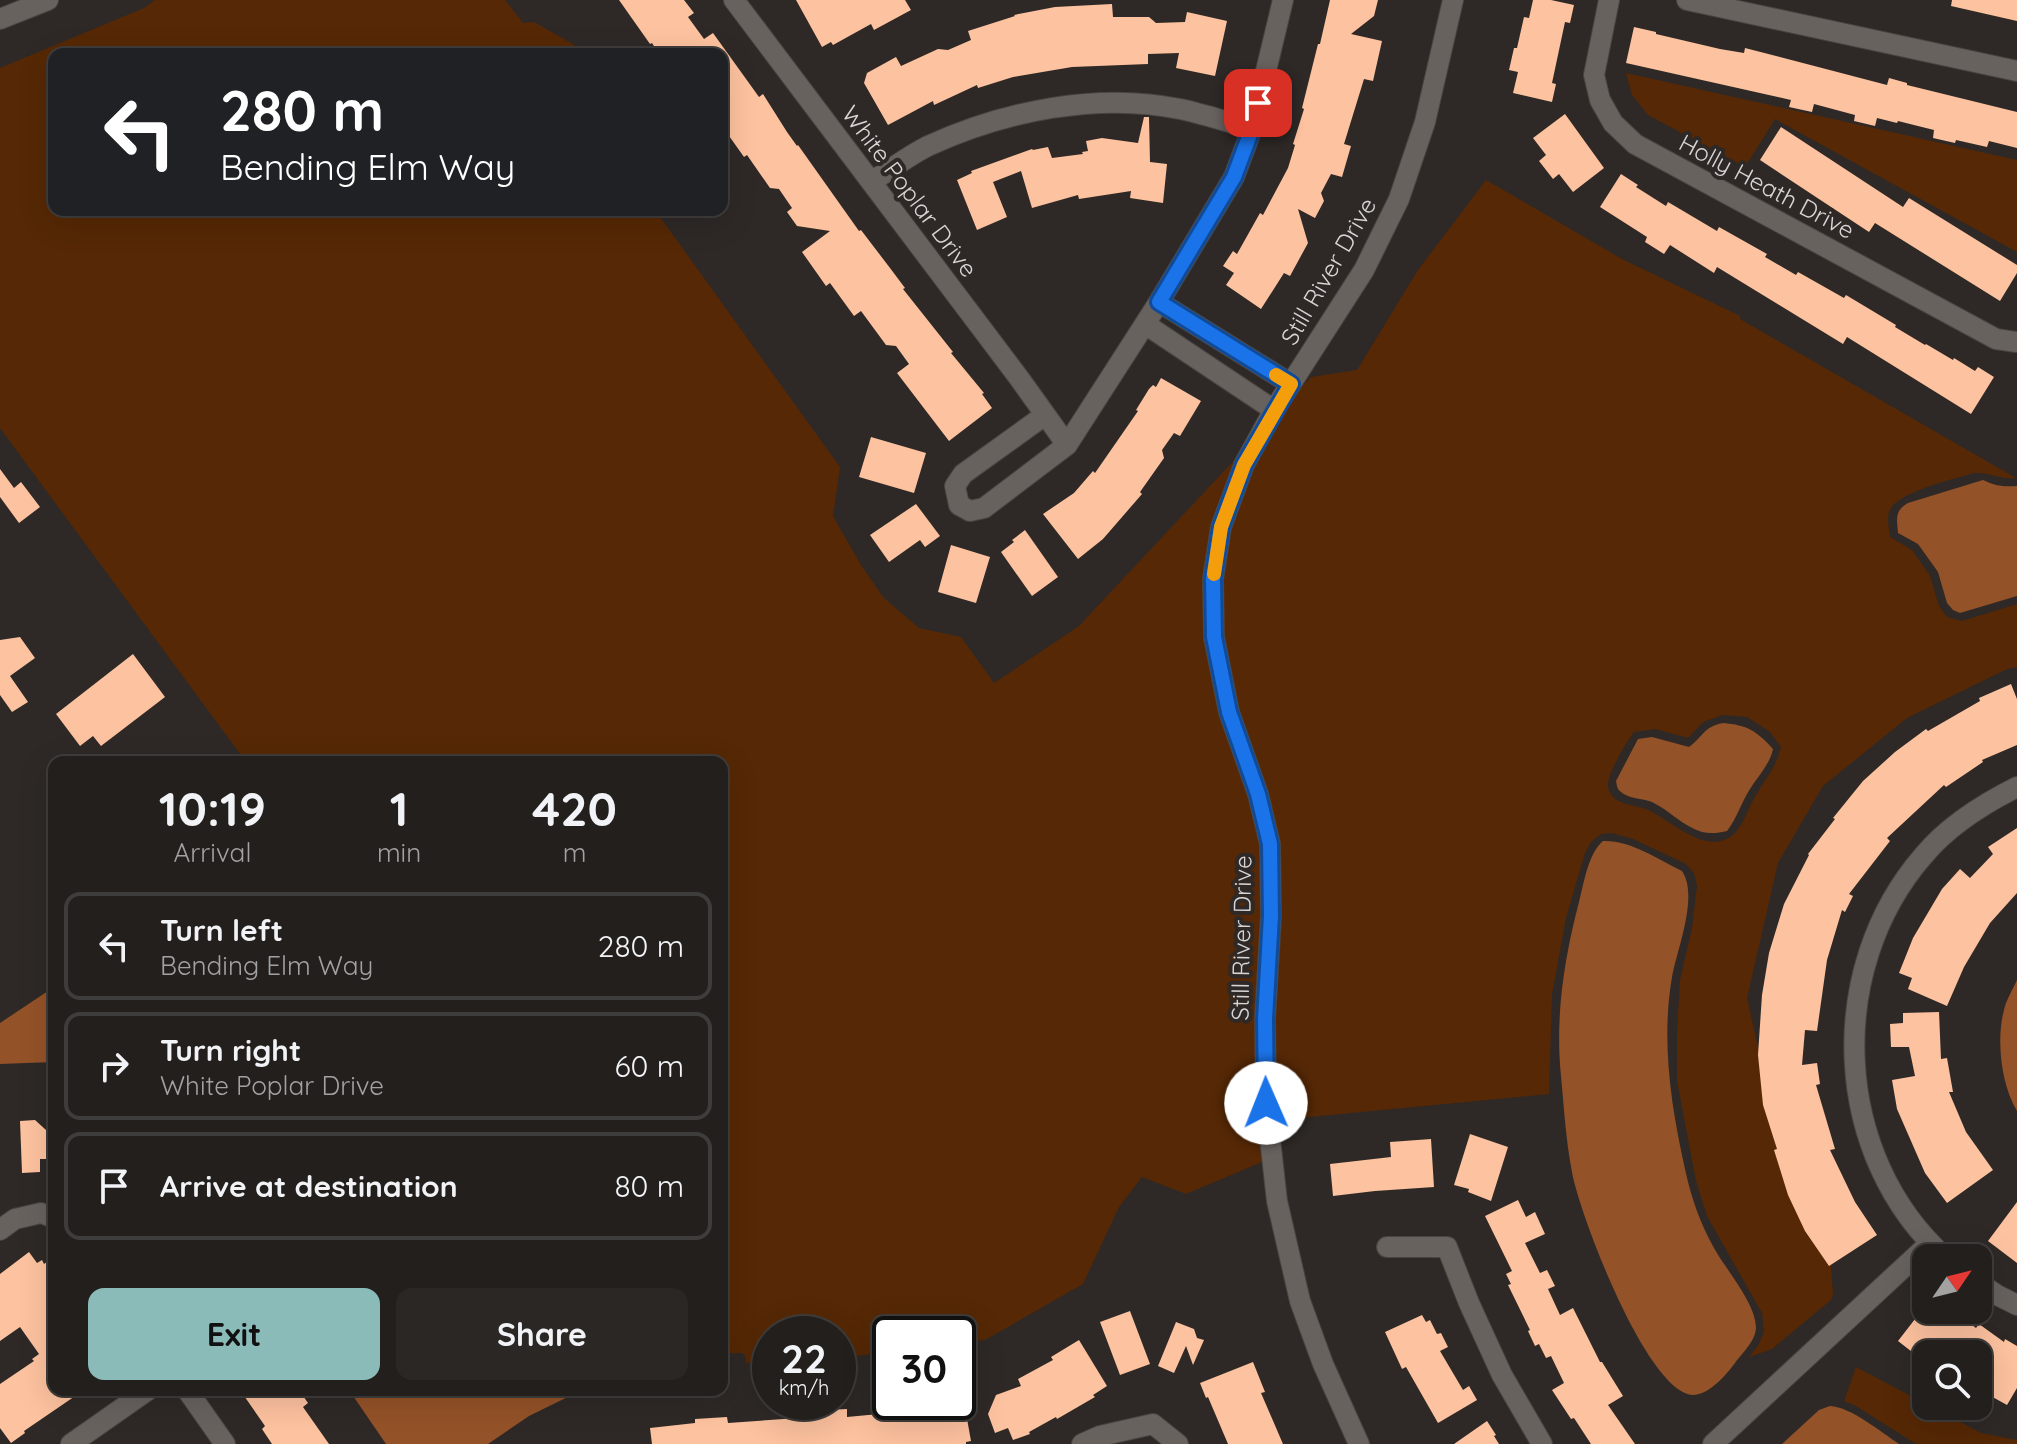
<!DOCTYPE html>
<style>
:root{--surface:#221f1c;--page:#2a2725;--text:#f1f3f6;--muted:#a2a2a3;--line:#3f3d3b;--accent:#8bbbb9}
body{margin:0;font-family:Quicksand,sans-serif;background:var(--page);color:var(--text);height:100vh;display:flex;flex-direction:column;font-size:30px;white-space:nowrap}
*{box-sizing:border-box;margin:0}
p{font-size:26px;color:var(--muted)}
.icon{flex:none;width:44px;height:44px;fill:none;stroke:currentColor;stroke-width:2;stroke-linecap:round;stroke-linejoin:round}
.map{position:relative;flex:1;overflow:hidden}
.panel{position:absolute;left:48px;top:756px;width:680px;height:640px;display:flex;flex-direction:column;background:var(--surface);border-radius:16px;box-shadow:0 8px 32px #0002,0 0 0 2px var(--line)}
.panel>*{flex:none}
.top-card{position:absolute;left:48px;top:48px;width:680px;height:168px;border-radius:16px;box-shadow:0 8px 32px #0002,0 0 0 2px var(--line);background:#202124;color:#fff;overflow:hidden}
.needle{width:52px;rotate:55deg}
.tools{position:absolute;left:1912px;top:1244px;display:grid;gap:16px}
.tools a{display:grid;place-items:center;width:80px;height:80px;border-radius:16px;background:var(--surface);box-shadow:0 8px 32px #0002,0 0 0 2px var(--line);font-size:40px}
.speed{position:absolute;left:752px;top:1316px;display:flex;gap:16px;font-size:40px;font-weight:700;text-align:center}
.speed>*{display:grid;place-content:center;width:104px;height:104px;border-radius:50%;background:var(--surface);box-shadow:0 8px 32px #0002,0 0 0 2px var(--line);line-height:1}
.speed small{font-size:20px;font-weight:400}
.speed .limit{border:4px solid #111;border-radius:12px;background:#fff;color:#111}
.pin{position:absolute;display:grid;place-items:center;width:68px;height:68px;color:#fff;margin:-34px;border-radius:16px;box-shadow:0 4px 12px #0006}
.me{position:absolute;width:88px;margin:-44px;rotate:359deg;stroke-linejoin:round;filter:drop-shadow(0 0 6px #0008)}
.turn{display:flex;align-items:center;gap:28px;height:168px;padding:0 40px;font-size:36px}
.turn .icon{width:104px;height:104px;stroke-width:2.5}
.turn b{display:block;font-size:56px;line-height:68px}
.eta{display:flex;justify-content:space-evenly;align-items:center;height:136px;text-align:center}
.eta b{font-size:48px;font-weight:700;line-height:56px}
.button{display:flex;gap:16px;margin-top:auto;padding:16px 40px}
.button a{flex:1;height:92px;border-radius:16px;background:var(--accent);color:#111;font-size:32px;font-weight:700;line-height:92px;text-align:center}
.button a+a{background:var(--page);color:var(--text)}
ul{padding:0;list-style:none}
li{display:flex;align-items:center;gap:24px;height:108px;margin:0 16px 12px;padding:0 24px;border:4px solid var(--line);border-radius:16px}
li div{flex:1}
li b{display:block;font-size:30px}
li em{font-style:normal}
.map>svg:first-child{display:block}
</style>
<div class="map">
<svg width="2017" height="1444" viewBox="0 0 2017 1444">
<rect width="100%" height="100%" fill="#2e2926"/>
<path fill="#562805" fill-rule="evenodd" d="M155,0H505L523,23L534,22L578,47L583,54H54V210H655L840,467L833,516L861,565L883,597L919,628L961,637L994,683L1079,626L1238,456L1211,527L1203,580L1204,638L1220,715L1249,798L1260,846L1261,917L1255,1020L1256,1104L1262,1162L1186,1194L1142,1177L1119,1207L1083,1284L985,1340L958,1343V1334H890V1352L838,1358V1334H770V1362L746,1363L745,1355L741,1353H722V762H246L0,428V68L144,8Z
M1626,73L2017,160V252L1775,119L1745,167L1648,115L1632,95Z
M1486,180L1622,259L1740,316V319L2016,478C2001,480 1989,472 1974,473C1955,479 1895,492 1889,512C1887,519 1889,529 1890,537L1912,550L1930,576L1939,606L1947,617L1962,621L2017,604V667L2007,669L1907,718L1823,786L1778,863L1747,998L1777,1132L1830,1254L1833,1295L1831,1300L1772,1349L1749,1357L1758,1346L1764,1332L1762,1313L1707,1216L1696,1181L1677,1081V1032L1680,980L1692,928L1697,886L1694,873L1686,864L1633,839L1612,833L1601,834L1591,842L1585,853L1566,918L1552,994L1549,1094L1278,1120L1275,1018L1281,916L1279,843L1268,790L1239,708L1224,635L1223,578L1231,528L1253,469L1282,414L1295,394L1311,377L1357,370L1418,270ZM1723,715L1747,717L1770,732L1781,747C1776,768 1766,778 1756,795C1749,806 1746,818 1739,828C1713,863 1674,822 1648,810C1634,804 1612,806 1608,787C1606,776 1627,741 1634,732L1655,729L1688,738L1703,722Z
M1856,1367L1926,1404V1406H1930L1981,1433L2017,1440V1444H1916L1856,1406L1844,1401Z"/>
<path fill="#945228" d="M1983,480C1995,486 2004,487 2017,486V596L1960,613L1953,610L1947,603L1938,572L1918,544L1898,533C1897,519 1894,511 1908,503Z
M1723,723C1747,725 1757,731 1773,749C1770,764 1758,776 1750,789C1741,803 1737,818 1727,831C1719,833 1710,834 1702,832C1684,827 1669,810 1652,802C1642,798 1629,799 1621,792C1617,789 1617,786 1616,781L1638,739L1652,737L1689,747C1704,736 1703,727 1723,723Z
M1603,841C1630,840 1658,859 1682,871C1699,896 1677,949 1672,977C1661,1041 1671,1106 1685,1169C1691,1197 1700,1223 1714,1248C1726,1270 1755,1302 1756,1327C1756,1341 1742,1353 1735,1363C1726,1375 1709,1395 1693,1395C1647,1393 1579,1213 1572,1172C1566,1141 1564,1108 1561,1076C1555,1017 1564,959 1579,902C1584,883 1588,854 1603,841Z
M2017,980V1111C2001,1085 1996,1039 2004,1010C2006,1000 2013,989 2017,980Z
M54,987V1062L0,1064V1023Z
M349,1390H582L529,1416L488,1444H386Z
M1830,1406C1851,1407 1881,1432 1899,1444H1782L1819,1410Z"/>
<path fill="#fdc29f" d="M619,0H684L694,13L688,17L704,39L713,33L759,97L763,94L787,132L797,146L798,145L859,231L861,230L890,268L905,288L903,289L953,352L951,353L984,393L982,394L992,408L949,441L897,373L909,364L896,346L886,345L861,311L854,316L830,283L826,286L802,252L830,231L797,226L787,212L792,208L779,189L770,188L747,155L744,157L722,126V54H659L652,43L650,44Z
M796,0H905L911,10L874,30L871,24L833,45L831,42L822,47Z
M1330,0H1378L1374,16L1351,34L1382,41L1373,81L1364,79L1344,144L1351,146L1342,177L1331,174L1321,193L1324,201L1315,218L1298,209L1308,243L1290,276L1284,273L1261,309L1226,285L1234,273L1223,266L1233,251L1237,254L1260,213L1263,215L1288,168L1295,145L1293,144L1304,109L1302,108L1318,44H1320Z
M1533,0H1551L1574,5L1570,23L1565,22L1552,83L1556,84L1552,102L1513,93L1518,72L1509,70L1514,48H1517L1524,17L1529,18Z
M1952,0H2017V21L1951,6Z
M1112,4L1113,17H1149L1156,23L1185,22L1187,12L1227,21L1215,76L1176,68L1179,53L1148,54V64L1072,67L1013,77L978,88L977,85L934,105L933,101L888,125L864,83L867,73L896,57L901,66L938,49L948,50L971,40L968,31L1015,16L1014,15L1055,7Z
M1634,27L1656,32V34L1720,49L1744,53L1745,48L1887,85L1889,78L1907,83V85L2017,112V148L1989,141L1987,147L1956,140L1955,143L1933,138L1934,130L1898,121L1897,123L1877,118L1875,126L1854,121L1855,115L1814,104L1812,112L1789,107L1791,100L1626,63Z
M1565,114L1604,168L1573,192L1559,174L1553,179L1539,161L1546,155L1533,138Z
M1144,117H1149L1150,162L1167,164L1163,203L1130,198L1131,191L1079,199L1078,195L1032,208L1021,171L993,182L1007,217L977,230L957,180L972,173L971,171L1032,149L1033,150L1048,147L1052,158L1083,154L1082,152L1088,151L1086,141L1102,138L1138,143Z
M1781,127L1903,207L1909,198L2017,265V273L2000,301L1875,223L1869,232L1760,160Z
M1621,174L1638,185L1636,187L1666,206L1668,202L1717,231L1719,227L1767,254L1765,257L1796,275L1798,272L1844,298L1846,295L1896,325L1895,327L1925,345L1926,344L1953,360L1954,358L1975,371L1978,367L1994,377L1971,414L1847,337L1843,344L1717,267L1714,273L1670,245L1664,254L1645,242L1647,237L1600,207Z
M1161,378L1201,401L1180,436L1174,433L1162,450L1164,458L1140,492L1142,494L1103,539L1078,559L1043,514L1074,493L1093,471L1095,473L1138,411L1136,410L1149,389L1153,385L1156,387Z
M871,437L926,453L914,493L859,477Z
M0,469L14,488L21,482L40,507L19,523L0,497Z
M916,504L940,536L925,547L920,540L889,562L870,535Z
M1025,530L1058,577L1032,596L1001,552L1014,542L1012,540Z
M951,545L990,557L976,603L938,592Z
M20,637L35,658L10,676L28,702L12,712L0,695V640Z
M133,654L165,697L101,746L93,736L80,746L56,714Z
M2011,684L2017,699V745L1982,760L1983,762L1946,787L1944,785L1887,838L1890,841L1849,894L1853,896L1845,912L1842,910L1827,960L1817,1031L1805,1030L1802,1065L1817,1063L1820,1084L1816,1085L1835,1149L1830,1150L1855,1202L1877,1235L1829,1266L1805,1231L1788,1195L1774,1150L1777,1149L1763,1105L1758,1055L1762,995L1769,953L1784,904L1809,855L1808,854L1835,819L1833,818L1863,781L1895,752L1926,729L1928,731L1980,701L1979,698Z
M2017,828V893L1990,923L1964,967L1947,1006L1908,989L1912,978L1899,973L1913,938L1942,889L1960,869L1970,878L1993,854L1988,847Z
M1939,1012L1941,1059L1947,1058L1953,1092H1949L1966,1132L1993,1170L1947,1203L1925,1173L1897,1109L1892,1080L1915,1076L1909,1047H1891L1890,1024L1903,1023V1013Z
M35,1120L46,1130H53L54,1159H40V1172L22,1173L20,1121Z
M1470,1134L1508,1147L1491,1201L1468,1192L1469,1189L1454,1185Z
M1431,1139L1434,1187L1375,1191L1333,1196L1330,1164L1391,1157L1390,1142Z
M1518,1200L1526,1217L1535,1212L1545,1234L1525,1243L1540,1273L1547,1270L1555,1286L1548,1289L1560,1315L1573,1308L1600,1362H1602L1623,1396L1608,1405L1635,1444H1591L1574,1418L1571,1419L1552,1390L1564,1383L1551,1356L1546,1358L1539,1344L1535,1346L1528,1331L1530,1330L1508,1285L1511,1284L1506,1274L1512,1271L1485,1216Z
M2017,1202V1263L1988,1241Z
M29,1252L37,1263L42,1260L44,1264L54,1257V1390H84L24,1431L25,1433L11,1443L0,1428V1384L34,1361L32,1359L39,1354L20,1327L0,1341V1274Z
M1922,1310H1952L1976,1328L1979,1324L2004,1342L2005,1339L2017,1346V1388L2007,1405L1978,1389V1354H1926L1925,1362L1898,1341Z
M1130,1311L1150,1364L1120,1375L1100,1322Z
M1422,1315L1426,1322L1430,1320L1437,1334L1441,1333L1448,1347L1440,1351L1463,1390L1469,1386L1477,1400L1438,1423L1406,1367L1402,1369L1385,1332Z
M1176,1322L1194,1329L1197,1338L1204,1340L1193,1365L1186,1346L1174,1373L1158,1366Z
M1079,1340L1107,1386L1093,1395L1095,1397L1057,1419L1056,1417L1029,1432L1030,1434L1013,1440L1008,1428L995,1433L988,1414L996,1395L1021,1386L1018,1379L1053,1360L1051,1357Z
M1253,1362L1265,1392L1261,1393L1283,1444H1228L1208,1397L1206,1398L1200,1383Z
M240,1390H299L308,1403L303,1407L329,1444H272L262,1429L265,1426Z
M964,1402L971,1441L966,1442V1444H652L650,1428L695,1423V1419L727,1417L728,1423L826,1416V1410L847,1409V1417L900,1412L899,1408L931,1404L932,1408Z
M1487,1421L1496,1435L1494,1436L1499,1444H1454Z"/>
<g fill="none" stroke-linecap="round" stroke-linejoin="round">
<defs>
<path id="minor" d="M734,0L1019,378L1067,445
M1609,0L1594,75L1600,100L1613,123L1635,144L1996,339L2017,342
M1687,0L2017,71
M871,182C890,170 908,156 928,146C1004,111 1098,92 1180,109C1204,114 1228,122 1252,129
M1159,302L1291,384
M1145,324L1274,410
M1045,415L963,474L955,486L959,505L970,511L984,508L1067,445L1159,302L1234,177L1252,129L1283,0
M0,1230L15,1219L41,1213L54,1218
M1387,1247H1447L1469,1303L1502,1375L1542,1444
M1946,1258C1832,1157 1824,969 1924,855C1949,825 1983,804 2017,787
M1978,1282L1997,1295L2017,1305
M187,1390L225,1444
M71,1444L148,1390
M1082,1444L1100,1436L1153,1424L1178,1444
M1359,1444L1323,1364L1300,1301L1277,1201L1266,1103L1265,1019L1271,916L1270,844L1258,794L1229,712L1214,637L1213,579L1221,527L1244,465L1274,410L1364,270L1399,199L1425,122L1453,0
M1713,1444L1930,1243"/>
<path id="tertiary" d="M0,19L48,0"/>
</defs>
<use href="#minor" stroke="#484542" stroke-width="22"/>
<use href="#tertiary" stroke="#484542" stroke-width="22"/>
<use href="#minor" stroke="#68625f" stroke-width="20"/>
<use href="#tertiary" stroke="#68625f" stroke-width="20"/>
</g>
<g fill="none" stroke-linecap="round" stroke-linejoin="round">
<defs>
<path id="route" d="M1258,103L1252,129L1234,177L1159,302L1291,384L1244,465L1221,527L1213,579L1214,637L1229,712L1258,794L1270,844L1271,916L1265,1019L1266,1103"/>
</defs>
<use href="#route" stroke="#114b97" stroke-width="20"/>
<use href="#route" stroke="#1a73e8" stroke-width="14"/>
<path stroke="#f59e0b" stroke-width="14" d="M1214,574L1221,527L1244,465L1291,384L1276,375"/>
</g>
<g text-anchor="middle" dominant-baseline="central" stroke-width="8" stroke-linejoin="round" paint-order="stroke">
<g font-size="24" fill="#d8d5d4" stroke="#2e2926">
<text transform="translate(1767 186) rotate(28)">Holly Heath Drive</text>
<text transform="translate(910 191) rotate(53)">White Poplar Drive</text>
<text transform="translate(1328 271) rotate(-60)">Still River Drive</text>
<text transform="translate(1241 938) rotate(-89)">Still River Drive</text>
</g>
</g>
</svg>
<div class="tools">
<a><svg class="needle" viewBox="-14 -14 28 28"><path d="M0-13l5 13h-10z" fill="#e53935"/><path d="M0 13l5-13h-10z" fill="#a2a2a3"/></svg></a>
<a><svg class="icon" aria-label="search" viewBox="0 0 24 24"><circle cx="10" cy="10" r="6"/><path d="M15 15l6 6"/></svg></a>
</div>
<div class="speed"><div>22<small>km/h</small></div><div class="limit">30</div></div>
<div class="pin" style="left:1258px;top:103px;background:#d93025"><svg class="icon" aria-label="arrive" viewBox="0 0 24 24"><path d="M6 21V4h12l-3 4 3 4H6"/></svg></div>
<svg class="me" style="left:1266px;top:1103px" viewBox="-20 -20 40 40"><circle r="19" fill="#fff"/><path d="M0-13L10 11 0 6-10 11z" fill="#1a73e8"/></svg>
<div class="top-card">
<div class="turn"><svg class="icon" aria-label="left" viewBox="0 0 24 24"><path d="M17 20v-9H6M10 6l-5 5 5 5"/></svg><div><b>280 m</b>Bending Elm Way</div></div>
</div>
<section class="panel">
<div class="eta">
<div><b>10:19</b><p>Arrival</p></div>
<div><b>1</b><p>min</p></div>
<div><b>420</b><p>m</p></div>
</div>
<ul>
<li><svg class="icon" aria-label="left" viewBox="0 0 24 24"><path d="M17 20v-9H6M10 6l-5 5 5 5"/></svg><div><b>Turn left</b><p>Bending Elm Way</p></div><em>280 m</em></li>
<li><svg class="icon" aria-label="right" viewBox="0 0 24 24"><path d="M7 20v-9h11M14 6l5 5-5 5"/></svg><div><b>Turn right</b><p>White Poplar Drive</p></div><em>60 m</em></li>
<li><svg class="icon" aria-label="arrive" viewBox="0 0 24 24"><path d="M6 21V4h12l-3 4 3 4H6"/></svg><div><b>Arrive at destination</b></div><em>80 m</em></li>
</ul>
<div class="button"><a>Exit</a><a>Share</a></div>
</section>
</div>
